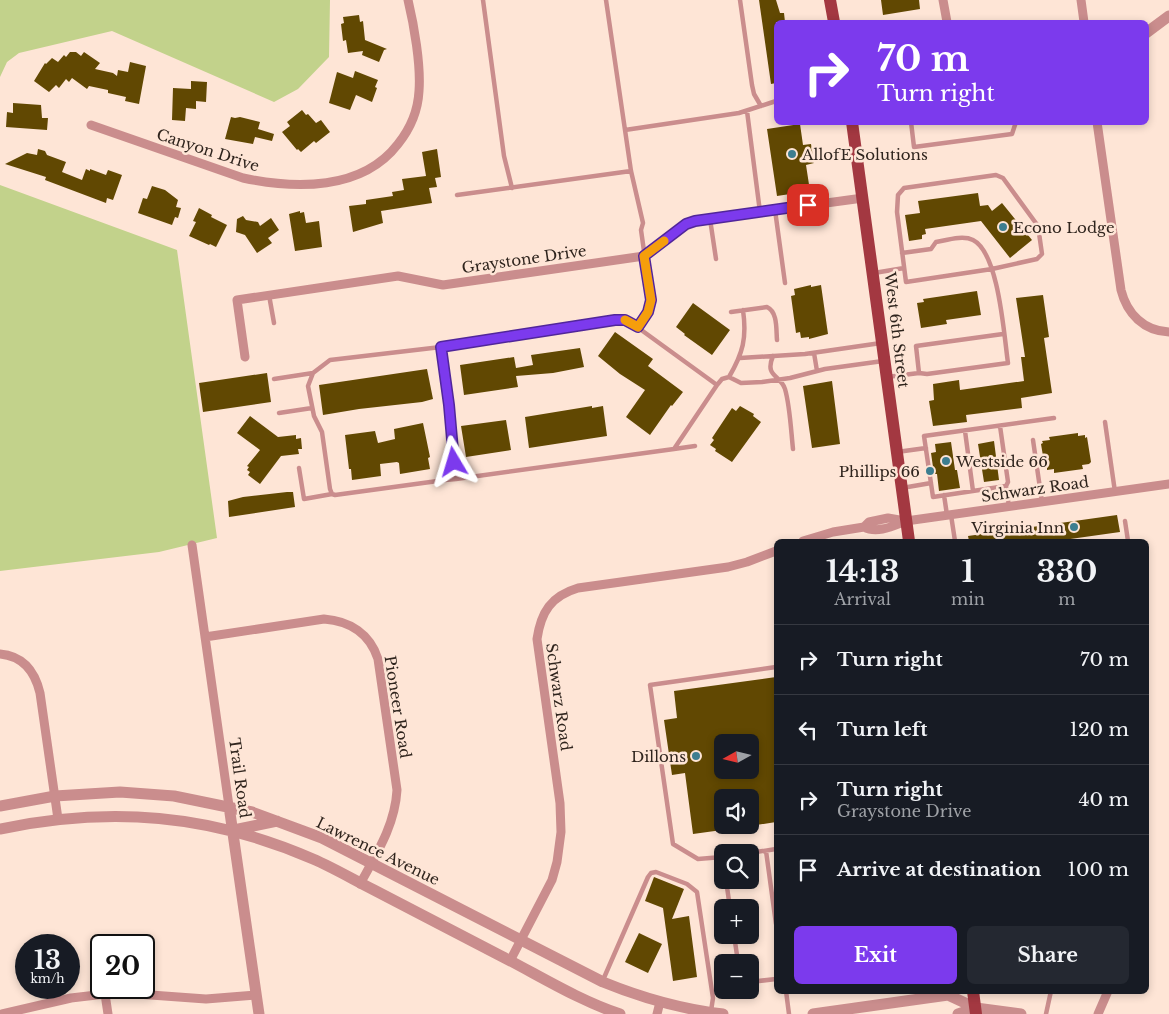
<!DOCTYPE html>
<meta charset="utf-8">
<style>
:root{--surface:#171b24;--page:#242831;--text:#f1f3f6;--muted:#9ea1a6;--line:#363941;--accent:#7c3aed}
body{margin:0;font-family:"Libre Baskerville",serif;background:var(--page);color:var(--text);height:100vh;display:flex;flex-direction:column;font-size:19px;white-space:nowrap}
*{box-sizing:border-box;margin:0}
p{font-size:16px;color:var(--muted)}
.icon{flex:none;width:28px;height:28px;fill:none;stroke:currentColor;stroke-width:2;stroke-linecap:round;stroke-linejoin:round}
.map{position:relative;flex:1;overflow:hidden}
.sheet{position:absolute;left:774px;top:539px;width:375px;height:455px;display:flex;flex-direction:column;background:var(--surface);border-radius:8px;box-shadow:0 2px 8px #0003}
.sheet>*{flex:none}
.top-card{position:absolute;left:774px;top:20px;width:375px;height:105px;border-radius:8px;box-shadow:0 2px 8px #0003;background:#7c3aed;color:#fff;overflow:hidden}
.needle{width:32px;rotate:262deg}
.controls{position:absolute;left:714px;top:734px;display:grid;gap:10px}
.controls a{display:grid;place-items:center;width:45px;height:45px;border-radius:8px;background:var(--surface);box-shadow:0 2px 8px #0003;font-size:25px}
.speed{position:absolute;left:15px;top:934px;display:flex;gap:10px;font-size:25px;font-weight:700;text-align:center}
.speed>*{display:grid;place-content:center;width:65px;height:65px;border-radius:50%;background:var(--surface);box-shadow:0 2px 8px #0003;line-height:1}
.speed small{font-size:12px;font-weight:400}
.speed .limit{border:2px solid #111;border-radius:8px;background:#fff;color:#111}
.pin{position:absolute;display:grid;place-items:center;width:42px;height:42px;color:#fff;margin:-21px;border-radius:10px;box-shadow:0 2px 8px #0006}
.me{position:absolute;width:55px;margin:-28px;rotate:353deg;stroke-linejoin:round;filter:drop-shadow(0 0 4px #0008)}
.turn{display:flex;align-items:center;gap:18px;height:105px;padding:0 20px;font-size:22px}
.turn .icon{width:65px;height:65px;stroke-width:2.5}
.turn b{display:block;font-size:35px;line-height:42px}
.eta{display:flex;justify-content:space-evenly;align-items:center;height:85px;text-align:center}
.eta b{font-size:30px;font-weight:800;line-height:35px}
.primary-button{display:flex;gap:10px;margin-top:auto;padding:10px 20px}
.primary-button a{flex:1;height:58px;border-radius:8px;background:var(--accent);color:#fff;font-size:20px;font-weight:800;line-height:58px;text-align:center}
.primary-button a+a{background:var(--page);color:var(--text)}
ul{padding:0;list-style:none}
li{display:flex;align-items:center;gap:15px;height:70px;padding:0 20px;border-top:1px solid var(--line)}
li div{flex:1}
li b{display:block;font-size:19px}
li em{font-style:normal}
.map>svg:first-child{display:block}
</style>
<div class="map">
<svg width="1169" height="1014" viewBox="0 0 1169 1014">
<rect width="100%" height="100%" fill="#fee5d6"/>
<path fill="#c2d28b" d="M0,0H330L329,57L298,89L274,102L112,31L19,53L7,62L0,77Z
M0,185L177,250L217,538L159,552L0,571Z"/>
<path fill="#614802" fill-rule="evenodd" d="M759,0H776L780,13H784L785,22H776V83L771,84Z
M881,0H919L920,9L883,15Z
M359,15L360,22L363,21L365,40L387,49L384,50L379,62L362,55L363,51L348,53L346,40L343,41L341,24L344,23L343,17Z
M70,52H76L81,56L84,52L100,63L95,69L113,73L117,76L118,70L128,72L130,62L146,66L139,104L125,101L126,97L108,93V90L89,86L87,89L72,78L69,82L66,79L59,88L56,85L49,92L34,81L45,63L46,64L52,58L58,62L64,55L66,57Z
M355,71L378,80L375,87L377,88L372,102L356,95L350,110L329,103L337,72L353,78Z
M191,81L207,82L206,102L196,101V109L186,108L185,121L172,120L173,88L191,89Z
M13,103L41,105L42,118H48L47,130L6,127L7,112L13,113Z
M302,110L306,115L308,114L316,123L321,120L330,132L316,143L314,141L301,152L298,149L297,150L282,132L290,126L287,122Z
M231,117L235,118L240,117L260,122L258,129L274,134L272,141L255,137L253,144L225,139Z
M800,124L803,145L811,144L814,163L806,165L810,191L777,196L767,129Z
M38,149L45,151L47,155L66,162L62,172L82,180L86,169L90,171V169L106,175L108,170L122,175L113,200L107,198L106,203L45,180L46,177L5,164L27,153L37,155Z
M437,149L441,177L435,178L437,187L429,188L432,203L381,211L383,223L353,232L349,206L366,204V200L393,196L392,192L404,190L402,179L426,176L422,152Z
M152,186L165,190L178,200L176,207L181,208L178,218L175,217L172,225L138,213L143,198L147,199Z
M978,193L980,206L988,205L992,211L1002,203L1032,240L1010,258L981,221L925,229L926,234L922,235V239L909,241L905,215L920,213L918,201Z
M199,208L212,215L211,217L227,225L216,247L210,244L209,245L189,236L196,222L193,221Z
M300,211V213L304,212L306,223L319,221L322,247L295,251L289,214Z
M243,216L246,220L258,222L260,226L271,218L279,230L268,238L272,243L257,253L245,235L236,232L237,219Z
M811,285V287L821,285L828,334L809,339V337L801,338L800,332L796,333L791,296L795,295L794,289Z
M977,291L981,315L946,320L947,324L921,328L917,303L924,302L923,299Z
M1043,295L1049,337L1044,338L1052,393L1021,398L1022,408L966,415L967,422L933,426L929,401L934,400L933,384L959,380L960,390L1024,381L1021,357H1025L1016,298Z
M693,303L730,330L712,355L684,335L685,334L676,327Z
M615,332L653,359L648,366L683,392L672,406L671,405L650,435L626,417L645,390L620,374L598,356Z
M580,348L584,367L553,373L516,376L518,387L464,395L460,365L514,357L516,368L533,365L531,355Z
M427,369L433,399L422,402L359,409L323,415L319,385Z
M267,373L271,402L203,412L199,383Z
M832,381L840,444L812,448L803,386Z
M592,406V408L603,406L607,436L529,448L525,417Z
M740,406L754,414L753,416L761,422L732,462L715,451L716,449L710,445L714,440L712,438L732,408L736,411Z
M250,416L278,437L296,435V439L301,438L302,449H298L299,454L281,456L260,484L248,475L250,472L247,470L249,467L247,466L260,450L237,433Z
M506,420L511,450L466,457L461,426Z
M423,423L430,457L428,458L430,469L400,474L399,463L397,462L380,464L381,476L352,480L351,469H349L345,435L375,431L378,443L395,439L394,429Z
M1078,433V436L1085,435V438L1087,437L1091,462L1089,464L1082,465L1083,469L1054,473V469L1047,470V468H1045L1041,444L1043,443L1042,441L1050,440L1049,437Z
M994,441L999,480L984,482L978,444Z
M951,442L955,470H957L960,488L939,491L937,474H934L931,453L936,452L935,444Z
M287,492H293L295,507L229,517L228,501L243,497Z
M1117,515L1120,532L1056,541H969L968,536Z
M776,677V822L750,826V798H722V830L693,834L685,773L672,775L664,720L677,718L674,691ZM722,742H750V770H722Z
M654,877L684,889L672,919L689,916L697,977L673,981L663,908L645,901Z
M639,933L662,944L648,973L625,962Z"/>
<g fill="none" stroke-linecap="round" stroke-linejoin="round">
<path stroke="#ca8d8d" stroke-width="4.5" d="M483,0L504,156L512,188
M606,0L631,171L643,223L641,230L651,300L648,312L638,327
M740,0L752,85L754,94L761,106
M747,111L760,212
M911,122L914,147L1012,134L1016,122
M625,130L739,113L776,101
M996,175L1003,178L1038,226L1042,254L1037,259L992,269L906,282L897,212L898,195L904,188Z
M457,195L631,171
M775,210L785,283
M710,219L716,259
M874,273L904,268
M269,295L274,323
M731,312L767,307C778,312 776,330 777,340
M441,347L456,479
M814,353L817,371
M773,356C764,377 781,375 785,389C790,406 791,431 793,449
M740,358L805,354L881,343
M919,373L916,346L1003,334
M729,377C743,353 747,338 743,310
M887,377L919,373L927,374L1008,363C1004,336 999,253 973,240C963,235 947,240 936,242L931,249L902,253
M274,379L313,373
M717,385L722,379L729,377L741,383L762,382L790,378L825,369L883,361
M279,413L312,408
M1105,422L1115,492
M1000,426L1008,482L1006,486L1009,507
M965,431L973,491
M1033,440L1042,502
M674,449L717,385L633,324L625,320H615L441,347L330,360L313,373L308,386L314,416L322,432L330,489L332,494L335,495L445,480L456,479L674,449L695,446
M897,452L926,448
M299,468L304,499L332,494
M1006,486L933,497L924,436L1054,418
M902,488L931,483
M944,495L947,515
M951,515L955,541
M1125,521L1128,541
M766,851L776,924
M750,853L776,849
M722,857L698,859L673,844L650,685L776,667
M726,880L730,908
M734,935L738,962
M603,980L648,877L651,873L656,872L687,884L697,892L713,998L711,1011
M750,982L776,979
M786,991L789,1014
M1046,1014L1051,991"/>
<path stroke="#ca8d8d" stroke-width="9" d="M943,0L947,22
M1081,0L1084,22
M1097,122L1121,290C1127,314 1144,331 1169,332
M91,125L243,178C295,189 362,191 398,144C410,129 418,110 419,91C421,65 414,25 408,0
M245,357L237,300L398,276L443,285L644,256L686,224L695,221L863,198
M864,527C877,534 893,526 906,521L1169,484
M803,541L833,532L864,527L869,522L888,518L905,521
M192,545L229,806
M205,637L324,619C350,621 370,634 378,659L397,790C395,825 377,853 360,884
M0,654C23,656 35,672 40,693L58,819
M510,961L552,880L557,862L561,832L560,803L537,639C541,612 551,596 578,588L728,567L747,562L776,551
M105,994L108,1014
M2,1014L71,998L105,994L123,993L206,999L256,995
M657,1014L660,1002
M1098,1014L1108,991"/>
<path stroke="#ca8d8d" stroke-width="11" d="M1146,33L1169,16
M0,806L55,796L120,792L174,796L252,812L322,838L603,982C642,998 681,1009 723,1014
M229,806L259,1014
M0,829C110,806 210,814 313,859C334,868 354,880 374,890C416,912 459,934 501,956C540,976 578,1000 620,1014
M234,830L277,821
M813,1014L948,995L976,1008L1021,1014
M958,1014L976,1008"/>
<path stroke="#a33841" stroke-width="12" d="M830,0L834,22
M852,122L909,541
M973,991L976,1014"/>
</g>
<g fill="none" stroke-linecap="round" stroke-linejoin="round">
<defs>
<path id="route" d="M454,462L449,405L441,347L615,320H625L638,327L648,312L651,300L644,256L686,224L695,221L808,205"/>
</defs>
<use href="#route" stroke="#51269a" stroke-width="12"/>
<use href="#route" stroke="#7c3aed" stroke-width="9"/>
<path stroke="#f59e0b" stroke-width="9" d="M625,320L638,327L648,312L651,300L644,256L664,241"/>
</g>
<g fill="#3d7e90" stroke="#fee5d6" stroke-width="2">
<circle cx="792" cy="154" r="5"/>
<circle cx="1003" cy="227" r="5"/>
<circle cx="946" cy="461" r="5"/>
<circle cx="930" cy="471" r="5"/>
<circle cx="1074" cy="527" r="5"/>
<circle cx="696" cy="756" r="5"/>
</g>
<g text-anchor="middle" dominant-baseline="central" stroke-width="5" stroke-linejoin="round" paint-order="stroke">
<g font-size="15" fill="#2f241d" stroke="#fee5d6">
<text transform="translate(208 150) rotate(18)">Canyon Drive</text>
<text transform="translate(524 259) rotate(-8)">Graystone Drive</text>
<text transform="translate(897 330) rotate(83)">West 6th Street</text>
<text transform="translate(1035 489) rotate(-8)">Schwarz Road</text>
<text transform="translate(559 697) rotate(82)">Schwarz Road</text>
<text transform="translate(398 707) rotate(81)">Pioneer Road</text>
<text transform="translate(240 778) rotate(82)">Trail Road</text>
<text transform="translate(378 851) rotate(26)">Lawrence Avenue</text>
</g>
<g font-size="15" fill="#2f241d" stroke="#fee5d6" text-anchor="start">
<text x="802" y="154">AllofE Solutions</text>
<text x="1013" y="227">Econo Lodge</text>
<text x="956" y="461">Westside 66</text>
<text x="920" y="471" text-anchor="end">Phillips 66</text>
<text x="1064" y="527" text-anchor="end">Virginia Inn</text>
<text x="686" y="756" text-anchor="end">Dillons</text>
</g>
</g>
</svg>
<div class="controls">
<a><svg class="needle" viewBox="-14 -14 28 28"><path d="M0-13l5 13h-10z" fill="#e53935"/><path d="M0 13l5-13h-10z" fill="#9ea1a6"/></svg></a>
<a><svg class="icon" aria-label="sound" viewBox="0 0 24 24"><path d="M4 9h4l5-4v14l-5-4H4zM17 9q2 3 0 6"/></svg></a>
<a><svg class="icon" aria-label="search" viewBox="0 0 24 24"><circle cx="10" cy="10" r="6"/><path d="M15 15l6 6"/></svg></a>
<a>+</a>
<a>−</a>
</div>
<div class="speed"><div>13<small>km/h</small></div><div class="limit">20</div></div>
<div class="pin" style="left:808px;top:205px;background:#d93025"><svg class="icon" aria-label="arrive" viewBox="0 0 24 24"><path d="M6 21V4h12l-3 4 3 4H6"/></svg></div>
<svg class="me" style="left:454px;top:462px" viewBox="-20 -20 40 40"><path d="M0-17L14 15 0 8-14 15z" fill="#7c3aed" stroke="#fff" stroke-width="4"/></svg>
<div class="top-card">
<div class="turn"><svg class="icon" aria-label="right" viewBox="0 0 24 24"><path d="M7 20v-9h11M14 6l5 5-5 5"/></svg><div><b>70 m</b>Turn right</div></div>
</div>
<section class="sheet">
<div class="eta">
<div><b>14:13</b><p>Arrival</p></div>
<div><b>1</b><p>min</p></div>
<div><b>330</b><p>m</p></div>
</div>
<ul>
<li><svg class="icon" aria-label="right" viewBox="0 0 24 24"><path d="M7 20v-9h11M14 6l5 5-5 5"/></svg><div><b>Turn right</b></div><em>70 m</em></li>
<li><svg class="icon" aria-label="left" viewBox="0 0 24 24"><path d="M17 20v-9H6M10 6l-5 5 5 5"/></svg><div><b>Turn left</b></div><em>120 m</em></li>
<li><svg class="icon" aria-label="right" viewBox="0 0 24 24"><path d="M7 20v-9h11M14 6l5 5-5 5"/></svg><div><b>Turn right</b><p>Graystone Drive</p></div><em>40 m</em></li>
<li><svg class="icon" aria-label="arrive" viewBox="0 0 24 24"><path d="M6 21V4h12l-3 4 3 4H6"/></svg><div><b>Arrive at destination</b></div><em>100 m</em></li>
</ul>
<div class="primary-button"><a>Exit</a><a>Share</a></div>
</section>
</div>
